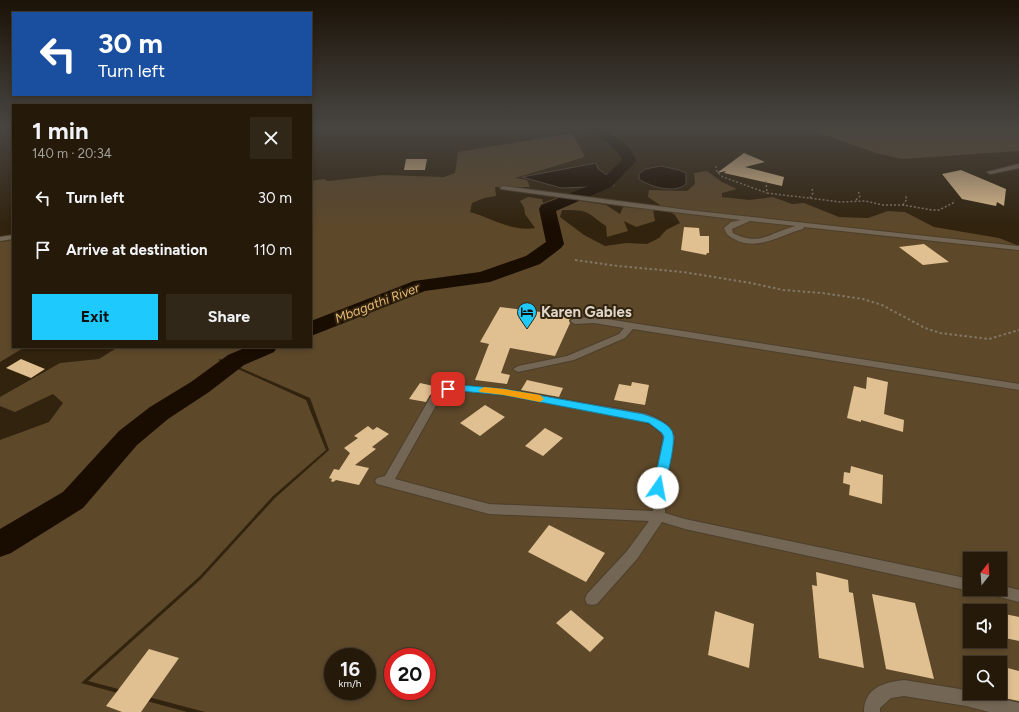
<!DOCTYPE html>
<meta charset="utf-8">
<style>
:root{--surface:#251a0a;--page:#312718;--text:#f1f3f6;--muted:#a3a19c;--line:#42382b;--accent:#1ec9fd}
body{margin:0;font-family:Figtree,sans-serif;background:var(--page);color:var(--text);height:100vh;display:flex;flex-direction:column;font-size:15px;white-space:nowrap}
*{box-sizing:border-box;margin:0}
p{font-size:13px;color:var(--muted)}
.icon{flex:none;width:22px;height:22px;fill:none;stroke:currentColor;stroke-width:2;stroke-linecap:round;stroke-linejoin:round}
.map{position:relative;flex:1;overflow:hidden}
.side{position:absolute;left:12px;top:104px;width:300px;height:244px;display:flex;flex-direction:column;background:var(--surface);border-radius:0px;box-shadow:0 2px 6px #0003,0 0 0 1px var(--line)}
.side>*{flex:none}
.guide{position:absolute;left:12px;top:12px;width:300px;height:84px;border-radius:0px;box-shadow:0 2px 6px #0003,0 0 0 1px var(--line);background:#1a4fa0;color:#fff;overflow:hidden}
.needle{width:26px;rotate:17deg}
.buttons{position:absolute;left:963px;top:552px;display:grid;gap:8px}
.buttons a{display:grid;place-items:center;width:44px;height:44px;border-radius:0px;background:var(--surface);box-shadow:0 2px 6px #0003,0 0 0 1px var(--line);font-size:20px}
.speed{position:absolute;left:324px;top:648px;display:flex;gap:8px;font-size:20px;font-weight:700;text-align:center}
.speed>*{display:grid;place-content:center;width:52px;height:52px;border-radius:50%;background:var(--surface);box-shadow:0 2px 6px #0003,0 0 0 1px var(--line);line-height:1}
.speed small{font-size:10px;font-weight:400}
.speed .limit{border:6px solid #d22;background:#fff;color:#111}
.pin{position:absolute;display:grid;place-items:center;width:34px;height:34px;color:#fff;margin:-17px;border-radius:8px;box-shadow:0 2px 6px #0006}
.me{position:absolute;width:44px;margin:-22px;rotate:12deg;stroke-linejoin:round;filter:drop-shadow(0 0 3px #0008)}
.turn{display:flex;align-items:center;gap:14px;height:84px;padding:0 20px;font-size:18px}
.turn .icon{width:52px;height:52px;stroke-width:2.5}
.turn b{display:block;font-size:28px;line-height:34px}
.round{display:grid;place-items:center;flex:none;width:42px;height:42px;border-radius:0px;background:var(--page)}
.summary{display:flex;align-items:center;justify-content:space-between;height:68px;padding:0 20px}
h1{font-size:24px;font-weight:700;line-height:30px}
.cta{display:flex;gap:8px;margin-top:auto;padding:8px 20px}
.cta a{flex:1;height:46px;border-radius:0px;background:var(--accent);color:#111;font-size:16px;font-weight:700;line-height:46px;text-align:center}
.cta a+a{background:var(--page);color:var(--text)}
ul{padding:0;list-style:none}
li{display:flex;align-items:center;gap:12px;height:52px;padding:0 20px}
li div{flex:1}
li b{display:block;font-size:15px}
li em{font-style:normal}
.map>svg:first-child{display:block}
</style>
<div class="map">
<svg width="1019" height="712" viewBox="0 0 1019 712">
<rect width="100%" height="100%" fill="#31230e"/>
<path fill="#5d482a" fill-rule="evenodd" d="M800,126H1019V151L902,159L876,153Z
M572,133L585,157L515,178L527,180L530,187H495L496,196L484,198L472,203L470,212C492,218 511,232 535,228L525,214L524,207L520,201L528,197L542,199L543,203L556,198L581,201L606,205L620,214L623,207L653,209L655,221L636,227L624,221L628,231L607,237L606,226C600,222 596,219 591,215C583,209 571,210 562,210L560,217L584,235L605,246L626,243L647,244L659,238L666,230L680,223L675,215L648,197L649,190L687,191L695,184L694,173L707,171L722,182L737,189L722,193V197L749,200L773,197L792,204L804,203L839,217L868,218L888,211L905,212L934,227L999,238L1019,246V712H205L88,681L201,579L275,498L329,450L310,398L220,359L218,360L306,400L326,450L273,496L200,576L81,683L187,712H0V440L49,422L63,403L53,394L15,412L0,406V397L60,363L99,359L118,347H311V181L324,179L328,181L383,175L444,177L455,173L458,152ZM970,559H1000V589H970ZM970,611H1000V641H970ZM333,657H367V691H333ZM393,657H427V691H393ZM970,663H1000V693H970Z
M13,240V347H25L0,362V242Z"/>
<path fill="#190c00" stroke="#54483c" d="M596,163L598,169L613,179L614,186L561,188L522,177Z
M661,166L679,170L686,173V184C675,194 650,187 639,179V174L645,169Z"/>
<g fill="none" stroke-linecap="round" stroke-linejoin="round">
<path fill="#190c00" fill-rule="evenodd" d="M578,126H600L630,148L636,161L611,187L556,211L564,244L561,248L540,264L490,282L425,291L311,336V321L414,281L480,272L526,256L546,242L539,209L541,205L601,181L622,160C616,146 593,132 579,129Z
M247,347H277L274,352L244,365L209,392L168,419L137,445L83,508L11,553L0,557V529L63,492L119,431L150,407L191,382L228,355Z"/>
</g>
<path fill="#e0bf90" d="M744,153L765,162L745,167L784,177L782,186L724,173L726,171L717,173Z
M406,159H427L425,170H404Z
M961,170L1006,189L1004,206L997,202L996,206L962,199L942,174Z
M684,227L699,228L700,236H709V253H707L706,255L681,250Z
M924,244L949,262L923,265L899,247Z
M500,307L573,316L569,320L570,323L555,356L510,348L501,373L510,375L507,384L475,380L489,344L480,342Z
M21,359L45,369L31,378L6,368Z
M867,377L888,382L884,414L904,420L903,432L861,420V422L847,418L854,386L866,389Z
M527,380L563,388L559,397L521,390Z
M632,382L649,385L645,405L614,400L619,384L631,386Z
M420,383L438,387L430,395L426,402L409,399Z
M485,405L505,417L480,436L460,423Z
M368,426L373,430L377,427L389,434L372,447L376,449L355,465L369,468L359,485L336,480L333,482L331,481L332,479L329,478L334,469L339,470L350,453L344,448L358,438L354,436Z
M545,428L563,438L543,456L525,446Z
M851,466L883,475L882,504L849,495L850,485L843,483L844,472L850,473Z
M549,525L605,553L586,582L528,552Z
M816,572L848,580L849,592L853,593L864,668L819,658L812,585L817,586Z
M872,594L915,603L934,679L886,669Z
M571,610L604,638L590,652L556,623Z
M715,611L754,624L749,668L708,655Z
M1000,613L1019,617V641L1000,637Z
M149,649L179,658L141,712H122L106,706Z
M1000,666L1019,671V701L1004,698L1000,685Z"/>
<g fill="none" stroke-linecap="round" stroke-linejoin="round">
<defs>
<path id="minor" d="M1019,164V168L990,174L987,172Z
M503,186L696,211L1019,246V250L804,227L803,229C780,235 757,252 734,239C728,236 726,234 724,228L731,222L741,220L632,207L501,189L500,188ZM750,221L796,226C770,232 760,247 733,233L732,229Z
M13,235V239L0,241V237Z
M594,317L1019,384V390L633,329L625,338L574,360L518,372L513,369L518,366L567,356L619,334L624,328L594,323L575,324L570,321L575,318Z
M460,385L504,389L643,413C657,417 669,423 675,437L665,488V513L685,519L970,579V589H975L970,591L685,529L662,522L637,559L597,604L592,605L587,604L585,599L587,594L627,551L649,521L489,514L377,484L375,481L377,478L385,476L431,396L443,387ZM460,391L504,395L641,420C650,424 659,428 663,437L653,488V511L489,504L395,479L439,400L449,392Z
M1000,585L1019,590V602L984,593L982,589H1000Z
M904,680L966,690L970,691V693H979L1019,703V712H989L966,706L904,696L891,698L880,708V712H864C864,688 884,682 904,680Z"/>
</defs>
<use href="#minor" stroke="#4d3f2c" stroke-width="2"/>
<path stroke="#827665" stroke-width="1.5" stroke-dasharray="2 2" stroke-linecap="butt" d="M716,166L717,172L723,177L767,193
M766,181L767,193L841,202L865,201L883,205H903L932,210H939L953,203L954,200
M810,198L813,193L812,188
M856,200L860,196L858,191
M903,205L907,199L905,195"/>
<path stroke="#827665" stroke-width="2" stroke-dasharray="2.5 2.5" stroke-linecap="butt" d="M575,260L618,266L683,272L751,283L783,290L822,293L863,299L882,305L925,328L940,333L989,339L1019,330"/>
<use href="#minor" fill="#736654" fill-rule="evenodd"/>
</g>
<linearGradient id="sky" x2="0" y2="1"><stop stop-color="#1b1308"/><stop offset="0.56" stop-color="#484541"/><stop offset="1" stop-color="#484541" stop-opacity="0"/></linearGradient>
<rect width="1019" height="226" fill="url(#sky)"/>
<path fill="#1ec9fd" stroke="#1483a4" d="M460,385L504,389L643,414C652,417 667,422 672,431C677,441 667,476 664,488L663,491L658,492L654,491L653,488L664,437L662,433L649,423L504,395L460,391L448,392L443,389L448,386Z"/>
<path fill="#f59e0b" d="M484,387L504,389L540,395L544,399L540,402L504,395L480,392L479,390Z"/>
<defs>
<symbol id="hotel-pin" viewBox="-11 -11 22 30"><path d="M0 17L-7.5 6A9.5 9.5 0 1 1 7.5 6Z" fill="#1ec9fd" stroke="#31230e"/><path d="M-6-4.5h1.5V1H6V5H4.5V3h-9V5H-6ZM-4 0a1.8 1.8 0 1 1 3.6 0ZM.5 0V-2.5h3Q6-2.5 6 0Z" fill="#111"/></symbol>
</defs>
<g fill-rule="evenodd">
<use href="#hotel-pin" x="516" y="301" width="22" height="30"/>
</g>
<g text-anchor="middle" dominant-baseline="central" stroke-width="4" stroke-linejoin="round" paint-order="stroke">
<g font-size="13" font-style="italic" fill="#e7b874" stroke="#31230e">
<text transform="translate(377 303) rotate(-21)">Mbagathi River</text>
</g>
<g font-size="15" font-weight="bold" fill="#ded5c8" stroke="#31230e" text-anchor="start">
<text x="541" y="312">Karen Gables</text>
</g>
</g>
</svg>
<div class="buttons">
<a><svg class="needle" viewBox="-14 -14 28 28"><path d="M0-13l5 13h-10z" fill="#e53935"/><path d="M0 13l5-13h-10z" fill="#a3a19c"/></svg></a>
<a><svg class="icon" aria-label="sound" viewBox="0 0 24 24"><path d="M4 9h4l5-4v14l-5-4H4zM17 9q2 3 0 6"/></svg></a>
<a><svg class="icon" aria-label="search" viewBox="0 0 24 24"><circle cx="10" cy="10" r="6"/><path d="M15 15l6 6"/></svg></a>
</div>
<div class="speed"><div>16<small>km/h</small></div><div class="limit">20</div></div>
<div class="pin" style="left:448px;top:389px;background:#d93025"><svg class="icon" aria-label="arrive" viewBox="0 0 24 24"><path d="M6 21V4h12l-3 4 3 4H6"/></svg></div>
<svg class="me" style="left:658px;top:488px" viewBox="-20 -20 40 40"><circle r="19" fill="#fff"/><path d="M0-13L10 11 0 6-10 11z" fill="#1ec9fd"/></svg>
<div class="guide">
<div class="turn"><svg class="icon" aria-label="left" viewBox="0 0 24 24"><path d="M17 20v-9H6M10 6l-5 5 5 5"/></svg><div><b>30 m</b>Turn left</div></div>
</div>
<section class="side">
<div class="summary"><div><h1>1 min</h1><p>140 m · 20:34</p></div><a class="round"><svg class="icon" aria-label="close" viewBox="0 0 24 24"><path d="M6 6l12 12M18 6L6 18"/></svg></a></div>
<ul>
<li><svg class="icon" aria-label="left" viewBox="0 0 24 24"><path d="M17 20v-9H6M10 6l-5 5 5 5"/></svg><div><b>Turn left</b></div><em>30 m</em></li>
<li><svg class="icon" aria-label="arrive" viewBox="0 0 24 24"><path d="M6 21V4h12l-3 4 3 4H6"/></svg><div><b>Arrive at destination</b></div><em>110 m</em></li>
</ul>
<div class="cta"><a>Exit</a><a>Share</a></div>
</section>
</div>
